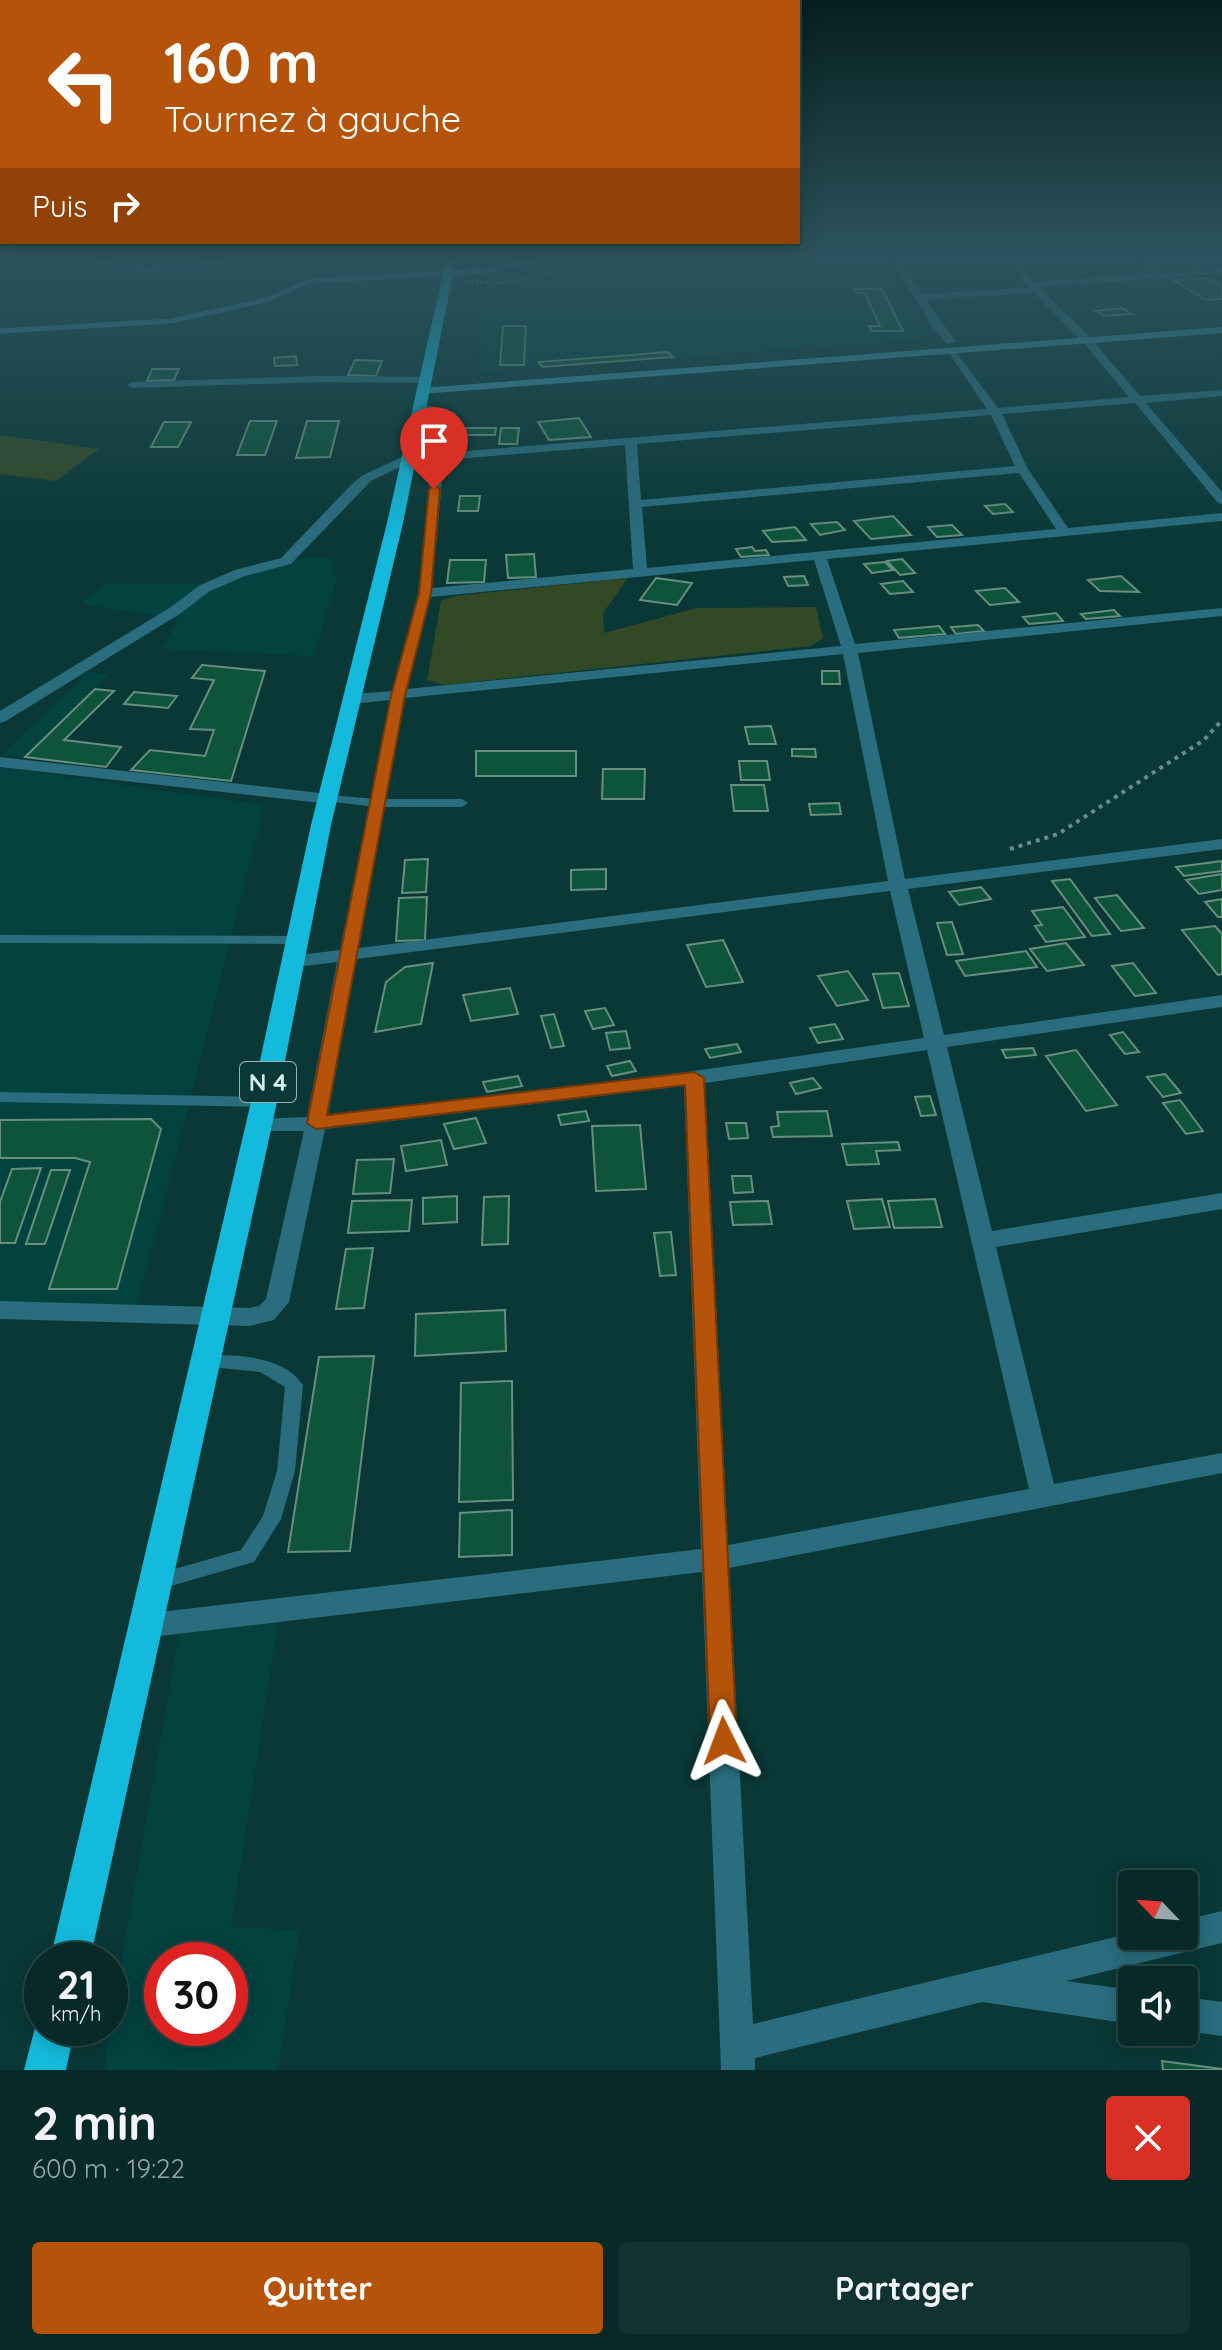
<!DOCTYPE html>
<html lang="fr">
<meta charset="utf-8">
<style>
:root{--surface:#072a28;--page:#103230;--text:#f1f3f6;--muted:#98a7a8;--line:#284645;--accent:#b45309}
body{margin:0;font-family:Quicksand,sans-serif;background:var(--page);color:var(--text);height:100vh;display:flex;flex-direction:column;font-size:30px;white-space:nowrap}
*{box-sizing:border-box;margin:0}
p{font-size:26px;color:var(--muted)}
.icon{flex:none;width:44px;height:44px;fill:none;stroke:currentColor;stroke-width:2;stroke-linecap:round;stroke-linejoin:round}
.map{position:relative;height:2070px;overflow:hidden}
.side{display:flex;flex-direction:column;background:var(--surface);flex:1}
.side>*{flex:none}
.banner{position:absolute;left:0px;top:0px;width:800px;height:244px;box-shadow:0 4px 20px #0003,0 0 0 2px var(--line);background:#b45309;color:#fff;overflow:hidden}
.needle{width:52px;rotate:295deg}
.controls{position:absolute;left:1118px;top:1870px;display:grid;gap:16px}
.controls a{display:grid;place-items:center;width:80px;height:80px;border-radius:8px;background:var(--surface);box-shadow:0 4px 20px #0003,0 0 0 2px var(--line);font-size:40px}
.speed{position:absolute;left:24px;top:1942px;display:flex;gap:16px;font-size:40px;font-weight:700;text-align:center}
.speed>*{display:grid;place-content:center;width:104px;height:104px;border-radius:50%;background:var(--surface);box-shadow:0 4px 20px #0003,0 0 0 2px var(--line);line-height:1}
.speed small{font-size:20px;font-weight:400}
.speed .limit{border:12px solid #d22;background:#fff;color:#111}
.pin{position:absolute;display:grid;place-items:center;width:68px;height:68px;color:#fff;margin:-82px -34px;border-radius:50% 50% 50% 0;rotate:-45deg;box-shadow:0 0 8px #0007}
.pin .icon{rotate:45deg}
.me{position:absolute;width:88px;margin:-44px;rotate:357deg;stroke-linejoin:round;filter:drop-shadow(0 0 6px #0008)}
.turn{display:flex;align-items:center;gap:28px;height:168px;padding:0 32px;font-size:36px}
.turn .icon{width:104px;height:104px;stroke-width:2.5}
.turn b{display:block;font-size:56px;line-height:68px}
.then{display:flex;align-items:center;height:76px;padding:0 32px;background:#0003;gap:16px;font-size:30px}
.round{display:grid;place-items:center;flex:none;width:84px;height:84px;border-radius:8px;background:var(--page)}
.headline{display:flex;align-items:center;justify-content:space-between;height:136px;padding:0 32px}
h1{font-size:48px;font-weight:700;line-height:60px}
.primary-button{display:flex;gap:16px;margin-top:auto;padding:16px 32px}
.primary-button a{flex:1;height:92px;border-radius:8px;background:var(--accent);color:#fff;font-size:32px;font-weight:700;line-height:92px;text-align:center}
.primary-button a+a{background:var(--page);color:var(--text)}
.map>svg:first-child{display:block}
</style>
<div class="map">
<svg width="1222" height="2070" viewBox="0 0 1222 2070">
<rect width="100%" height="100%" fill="#093836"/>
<path fill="#02423f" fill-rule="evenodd" d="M722,255H877L926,335L920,339L491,371L476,369L491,293L500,288Z
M1222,276V307L1088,317L1066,290Z
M306,558H331L337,579L314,656L162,649L178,619L81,604L106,583L222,584L244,573Z
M88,672L109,675L25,757L2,755Z
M0,767L265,805L135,1316L0,1315Z
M280,1610L231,1927L300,1930L278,2070H105L107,2041L181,1622ZM162,1960H230V2028H162Z"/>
<path fill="#324926" d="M0,435L99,449L56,481L0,474Z
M628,578L603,613L604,633L697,608L816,607L823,638L811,646L444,685L427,680L441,601L455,596Z"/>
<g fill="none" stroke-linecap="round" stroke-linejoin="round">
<path stroke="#3978a9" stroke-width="5" d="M472,272L474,255
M0,331L171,321L266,300L310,281L483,271L567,255"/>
</g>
<path fill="#0d543b" stroke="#6a8e7d" stroke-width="2" d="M1207,278L1222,287V299L1206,300L1173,280Z
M854,289H882L903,331H872L869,326H880L865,293H856Z
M1122,308L1132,314L1105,316L1096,311Z
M503,326H526L524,365H500Z
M668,352L673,357L542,367L539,362Z
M296,356L297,365L275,366L274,358Z
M355,360L382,361L376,376L348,375Z
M152,369H179L174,380L147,381Z
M579,418L591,437L549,440L538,422Z
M250,421H277L265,455H237Z
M307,421H339L330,457L296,458Z
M164,422H191L178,447H151Z
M466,428H496L495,435H465Z
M501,428H519L517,444H499Z
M460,496H480L478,511H458Z
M1005,504L1013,512L993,514L985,506Z
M893,516L911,535L871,539L854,521Z
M837,522L845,530L820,535L811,524Z
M952,525L962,535L937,537L928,527Z
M795,527L806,540L772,542L763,531Z
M752,547L755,551L766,550L769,555L741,557L736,549Z
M534,554L536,577L508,578L506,555Z
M902,559L915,573L900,575L887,561Z
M450,560H486L484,582L447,583Z
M885,562L893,570L872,573L864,564Z
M804,576L808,585L788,586L784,577Z
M1121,576L1139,592L1100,591L1088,580Z
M656,578L692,583L677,605L640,600Z
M903,581L913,592L890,594L881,584Z
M1005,588L1019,602L990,605L976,591Z
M1114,610L1120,616L1086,619L1081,614Z
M1056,613L1063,621L1029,624L1023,617Z
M978,625L984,631L956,634L951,627Z
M939,626L945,634L899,638L894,630Z
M202,665L265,671L231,781L131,770L150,750L205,756L214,730L190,729L214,680L192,678Z
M822,671H839L840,684H822Z
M95,689L114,691L64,740L121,747L106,767L25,757Z
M134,692L177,696L168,708L124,704Z
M771,726L776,744H749L745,727Z
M792,749H815L816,757L792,756Z
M476,751H576V776H476Z
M739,761H767L770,780H741Z
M603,769H645L644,799H602Z
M731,785H764L768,811H734Z
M839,803L841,814L811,815L809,804Z
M428,859L426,892L402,893L405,860Z
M1222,861V871L1184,876L1176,867Z
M606,869V889L571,890V870Z
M1222,874V890L1199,894L1186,880Z
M1070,879L1110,934L1092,936L1052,881Z
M981,887L991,899L959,905L949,892Z
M1117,895L1144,928L1121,931L1095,898Z
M427,897L425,940L396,941L399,898Z
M1222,899V917H1218L1205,902Z
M1063,907L1085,937L1046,942L1035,926L1042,925L1032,911Z
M952,922L963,954L947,955L937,923Z
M1215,926L1222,934V974L1218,975L1182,930Z
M723,940L743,982L706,987L687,945Z
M1066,943L1084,965L1047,971L1030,949Z
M1026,951L1037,967L965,976L956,961Z
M433,963L421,1024L375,1032L386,982L405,967Z
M1133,963L1156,993L1135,996L1112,966Z
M848,971L868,1000L837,1006L818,976Z
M899,973L909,1006L883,1008L873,974Z
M510,988L518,1014L471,1021L463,995Z
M605,1008L614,1025L593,1029L585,1011Z
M554,1014L564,1046L551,1048L541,1016Z
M835,1024L843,1039L818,1043L810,1028Z
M626,1031L630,1048L610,1050L606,1033Z
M1123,1032L1139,1052L1125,1054L1110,1035Z
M737,1044L741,1052L710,1058L705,1049Z
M1033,1048L1036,1055L1006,1058L1002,1050Z
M1076,1050L1117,1105L1086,1111L1046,1056Z
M630,1061L636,1071L612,1076L607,1066Z
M1165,1074L1181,1093L1163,1097L1147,1077Z
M518,1076L522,1086L487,1092L483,1082Z
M813,1078L821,1088L796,1094L790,1083Z
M930,1096L936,1115L921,1116L915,1097Z
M1180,1100L1203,1131L1186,1134L1163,1103Z
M586,1111L589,1121L561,1125L558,1115Z
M827,1111L832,1136L773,1137L771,1127L779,1126L777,1112Z
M476,1118L486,1143L454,1149L444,1124Z
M151,1119L161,1129L117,1289H49L90,1162L75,1158H0V1120Z
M726,1123H746L748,1138L729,1139Z
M640,1125L646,1189L596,1191L592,1126Z
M441,1140L447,1165L406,1171L401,1146Z
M898,1142L900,1150L876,1151L879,1164L847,1165L842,1144Z
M394,1159L390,1193L353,1194L357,1160Z
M41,1168L15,1243H0V1202L12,1169Z
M51,1170H70L45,1244H26Z
M732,1176H751L753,1192L734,1193Z
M457,1196V1222L423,1224V1198Z
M509,1196L508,1244L482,1245L484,1197Z
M882,1199L890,1227L854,1229L847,1201Z
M935,1199L942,1227L894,1228L888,1201Z
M412,1200L409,1231L348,1233L352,1201Z
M768,1201L772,1224L733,1225L730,1202Z
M671,1232L676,1275L660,1276L654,1233Z
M373,1248L364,1308L336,1309L346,1249Z
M505,1310L506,1351L415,1356L416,1314Z
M374,1356L350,1551L288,1552L319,1357Z
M512,1381L513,1500L459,1502L461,1383Z
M512,1510V1555L459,1557L460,1513Z
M1162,2061L1222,2069V2070H1163Z"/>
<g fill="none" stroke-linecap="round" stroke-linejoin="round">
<path stroke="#688c8a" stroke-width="3" stroke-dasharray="2 3" stroke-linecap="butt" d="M466,282L506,283L621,255"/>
<path stroke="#688c8a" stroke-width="4" stroke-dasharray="4 5" stroke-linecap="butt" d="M1010,849L1058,834L1204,740L1222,720"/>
<path fill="#296d7e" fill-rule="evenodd" d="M416,402L454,412L461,420L459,438L445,450L406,456V452L439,446L452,435L453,420L448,416L416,406Z
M329,795L377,799H462L468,803L462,807H377L325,801L323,799Z
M0,935L296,936L303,940L296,944L0,943Z
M0,1092L264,1097L271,1102L264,1107L0,1102Z
M205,1355C237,1355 283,1355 303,1385L295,1471L281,1519L254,1562L157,1590L150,1588L147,1582L150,1576L241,1550L263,1516L277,1471L285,1387L260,1372L199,1366L196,1361L199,1356Z"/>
<path fill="#296d7e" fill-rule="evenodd" d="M0,255H8L0,258Z
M54,255L149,266L280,255H312L149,272L118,270Z
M889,255H898L922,294L1028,288L1008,255H1016L1034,282L1151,273L1134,255H1143L1161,273L1222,268V274L1039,287L1091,338L1140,396L1222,390V396L1146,403L1222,492V504L1218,503L1135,403L1002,414L1028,469L1068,528L1222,513V521L827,559L855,644L1222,608V616L858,653L905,879L1222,839V849L908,889L944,1035L1222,995V1007L947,1047L992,1231L1222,1193V1209L996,1247L1054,1484L1222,1453V1473L729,1568L753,2024L1132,1933V1936H1184V1920L1222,1911V1943L1066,1981L1132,1990V2024L982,2002L755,2058V2070H721L702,1572L143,1638L133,1635L129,1626L133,1617L143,1614L701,1549L684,1086L325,1129L289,1302L274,1320L249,1326L0,1319V1301L249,1308L259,1306L266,1299L304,1131H250L247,1126L250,1121L258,1119L307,1117L337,962L291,968L282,962L291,956L340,950L390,700L353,704L345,699L353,694L392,691L418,593L432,461L410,462L371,481L291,564L245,576L210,591L181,613L6,721L0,723V711L171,607L200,585L235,570L281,558L352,484L363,475L404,456L987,409L947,350L952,347L998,408L1129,397L1083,342L1034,293L926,300L956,342L947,344L931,325ZM991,415L1015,466L641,500L637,444ZM625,445L633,569L432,588L444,460ZM1019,473L1056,529L647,568L642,507ZM814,560L841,646L407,689L431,597ZM843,654L888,881L359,948L405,698ZM890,891L924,1038L694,1071L328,1115L357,959ZM927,1050L1029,1489L728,1545L705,1083Z
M322,376L425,377L430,380L425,383L322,382L132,388L127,385L132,382Z
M0,757L329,794L337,799L329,804L0,767Z
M1184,1997L1222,2002V2036L1184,2031Z"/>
<path fill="#358ba1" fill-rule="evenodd" d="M1222,327V333L421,394L415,391L421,388Z"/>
<path fill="#14badc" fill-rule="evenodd" d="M447,255H457L403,523L331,825L277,1102L90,1960H50L251,1102L311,825L387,523Z
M42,2013V2028H75L66,2070H24L35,2028Z"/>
</g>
<linearGradient id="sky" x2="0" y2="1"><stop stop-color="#051f1e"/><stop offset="0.47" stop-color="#2c535d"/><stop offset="1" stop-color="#2c535d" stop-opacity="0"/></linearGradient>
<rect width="1222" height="544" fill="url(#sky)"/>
<path fill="#b45309" stroke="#753606" stroke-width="2" d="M434,485L440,489L431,593L405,696L327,1115L694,1072L704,1078L737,1741L733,1750L724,1753L714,1750L710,1741L685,1085L316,1129L307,1123L391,696L419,593L429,489Z"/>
<g text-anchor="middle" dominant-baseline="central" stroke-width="8" stroke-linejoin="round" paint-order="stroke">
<rect fill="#093836" stroke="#98b6b4" stroke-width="2" x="240" y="1062" width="56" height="40" rx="6"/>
<g font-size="24" font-weight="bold" fill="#d6ecea">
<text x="268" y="1082">N 4</text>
</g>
</g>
</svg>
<div class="controls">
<a><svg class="needle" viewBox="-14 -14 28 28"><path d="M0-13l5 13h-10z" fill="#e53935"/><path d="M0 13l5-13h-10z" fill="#98a7a8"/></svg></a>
<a><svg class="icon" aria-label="sound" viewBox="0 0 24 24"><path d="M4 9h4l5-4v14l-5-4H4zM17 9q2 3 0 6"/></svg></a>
</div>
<div class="speed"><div>21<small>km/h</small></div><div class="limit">30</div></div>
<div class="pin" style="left:434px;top:489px;background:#d93025"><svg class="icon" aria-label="arrive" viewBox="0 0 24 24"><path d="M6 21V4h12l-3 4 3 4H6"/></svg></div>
<svg class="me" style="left:724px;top:1741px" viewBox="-20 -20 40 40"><path d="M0-17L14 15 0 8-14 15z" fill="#b45309" stroke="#fff" stroke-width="4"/></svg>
<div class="banner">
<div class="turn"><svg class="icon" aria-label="left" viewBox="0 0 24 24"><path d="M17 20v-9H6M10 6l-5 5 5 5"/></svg><div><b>160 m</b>Tournez à gauche</div></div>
<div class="then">Puis<svg class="icon" aria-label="right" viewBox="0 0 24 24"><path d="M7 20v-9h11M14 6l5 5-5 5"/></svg></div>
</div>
</div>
<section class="side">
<div class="headline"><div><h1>2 min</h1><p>600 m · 19:22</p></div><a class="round" style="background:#d93025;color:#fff"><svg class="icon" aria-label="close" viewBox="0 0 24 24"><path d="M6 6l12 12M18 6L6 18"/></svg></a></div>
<div class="primary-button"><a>Quitter</a><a>Partager</a></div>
</section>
